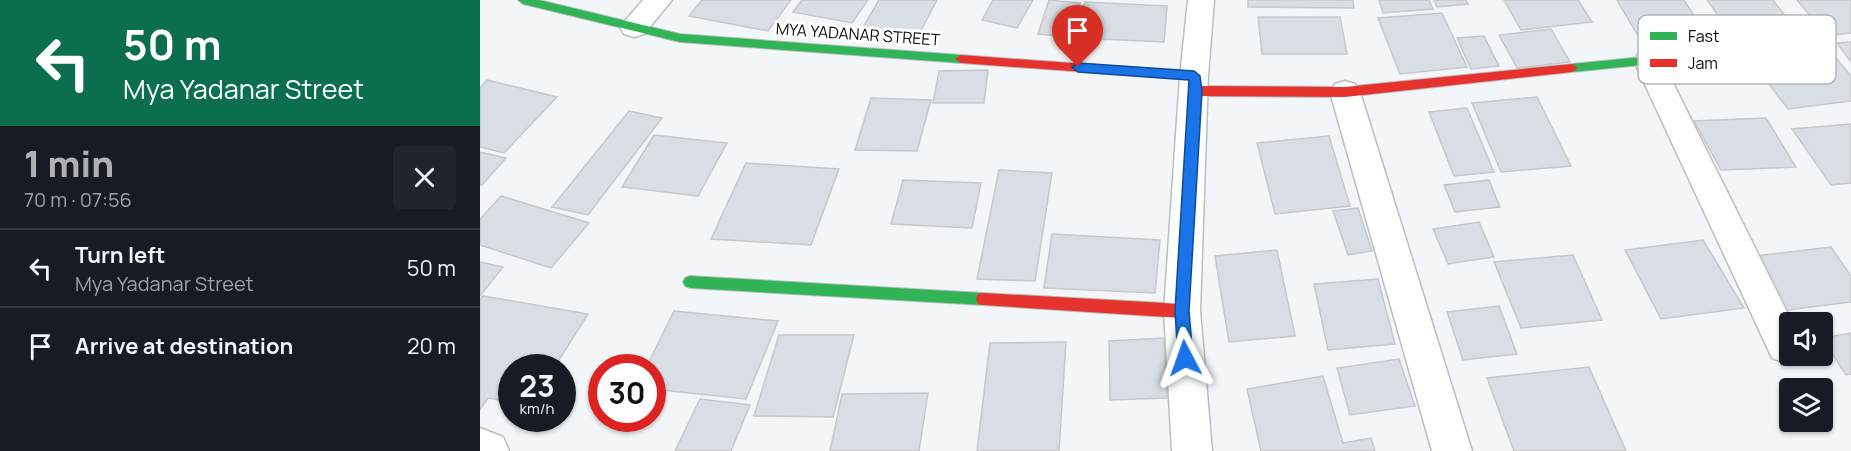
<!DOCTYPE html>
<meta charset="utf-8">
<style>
:root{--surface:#171b24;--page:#20242c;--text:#f1f3f6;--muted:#9ea1a6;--line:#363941;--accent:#aeb0b2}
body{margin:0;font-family:Manrope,sans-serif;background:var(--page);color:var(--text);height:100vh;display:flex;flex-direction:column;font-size:22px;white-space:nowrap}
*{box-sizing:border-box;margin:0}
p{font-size:20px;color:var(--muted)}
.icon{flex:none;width:33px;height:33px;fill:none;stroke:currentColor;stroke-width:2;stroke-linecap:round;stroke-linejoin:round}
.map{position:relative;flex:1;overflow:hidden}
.drawer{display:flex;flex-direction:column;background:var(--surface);width:480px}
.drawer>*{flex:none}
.banner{background:#0b6e4f;color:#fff;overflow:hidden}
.controls{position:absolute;left:1299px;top:312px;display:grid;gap:12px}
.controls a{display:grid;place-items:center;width:54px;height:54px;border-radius:6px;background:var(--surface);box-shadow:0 2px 4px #0004;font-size:30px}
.speed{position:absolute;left:18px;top:354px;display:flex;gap:12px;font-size:30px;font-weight:700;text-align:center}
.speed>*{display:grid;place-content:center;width:78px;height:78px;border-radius:50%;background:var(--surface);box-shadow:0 2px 4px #0004;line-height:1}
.speed small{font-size:15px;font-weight:400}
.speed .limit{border:9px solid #d22;background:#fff;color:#111}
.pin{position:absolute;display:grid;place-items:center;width:51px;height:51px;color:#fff;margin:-62px -26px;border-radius:50% 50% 50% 0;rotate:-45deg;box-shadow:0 0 6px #0007}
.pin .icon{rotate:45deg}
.me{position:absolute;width:66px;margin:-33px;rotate:356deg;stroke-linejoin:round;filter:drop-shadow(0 0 4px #0008)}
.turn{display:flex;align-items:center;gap:21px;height:126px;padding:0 24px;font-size:27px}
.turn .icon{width:78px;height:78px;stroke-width:2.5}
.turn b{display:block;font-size:42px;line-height:51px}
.round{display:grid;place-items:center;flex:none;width:63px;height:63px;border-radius:6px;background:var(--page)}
.summary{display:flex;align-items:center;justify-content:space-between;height:102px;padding:0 24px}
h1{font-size:36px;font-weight:800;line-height:45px;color:var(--accent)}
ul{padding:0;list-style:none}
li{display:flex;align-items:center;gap:18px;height:78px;padding:0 24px;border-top:2px solid var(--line)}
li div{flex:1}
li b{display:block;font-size:22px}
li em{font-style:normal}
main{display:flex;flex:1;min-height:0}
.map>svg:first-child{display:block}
</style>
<main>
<section class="drawer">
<div class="banner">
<div class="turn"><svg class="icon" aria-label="left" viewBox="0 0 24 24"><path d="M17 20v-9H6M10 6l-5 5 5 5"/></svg><div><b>50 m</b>Mya Yadanar Street</div></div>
</div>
<div class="summary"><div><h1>1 min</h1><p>70 m · 07:56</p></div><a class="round"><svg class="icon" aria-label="close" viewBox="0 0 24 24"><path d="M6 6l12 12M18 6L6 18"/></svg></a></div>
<ul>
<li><svg class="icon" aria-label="left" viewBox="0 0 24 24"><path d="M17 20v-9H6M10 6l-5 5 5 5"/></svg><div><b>Turn left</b><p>Mya Yadanar Street</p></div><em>50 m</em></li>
<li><svg class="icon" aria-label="arrive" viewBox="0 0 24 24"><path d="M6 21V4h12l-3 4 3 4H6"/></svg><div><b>Arrive at destination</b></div><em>20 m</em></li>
</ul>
</section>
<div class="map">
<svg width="1371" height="451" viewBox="0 0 1371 451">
<rect width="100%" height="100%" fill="#f3f6f8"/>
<path fill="#d8dee3" stroke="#c6c8ca" stroke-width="1.5" d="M222,0H311L288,31L209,16Z
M322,0H388L372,23L313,12Z
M399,0H457L437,38L382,29Z
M513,0H553L537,28L502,20Z
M569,0L600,3L590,37L558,34Z
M768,0H873L874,8L768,7Z
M899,0H949L953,9L903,13Z
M954,0H986L988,4L957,7Z
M1024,0H1098L1112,22L1041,30Z
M1137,0H1204L1228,37L1161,41Z
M1227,0H1293L1319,34L1255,39Z
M1317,0H1371V33L1347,36Z
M605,2L687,6L684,42L598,38Z
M962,13L987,67L920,74L898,18Z
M778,17H860L867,54H782Z
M1071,29L1090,62L1037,68L1019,35Z
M1004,36L1019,66L991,69L977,38Z
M1371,42V62L1357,43Z
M1346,46L1371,76V101L1308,109L1267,55Z
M508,70L504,103H453L459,71Z
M7,80L77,97L24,153L0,147V88Z
M1057,97L1091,166L1021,172L992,103Z
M391,98L451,100L437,151L375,150Z
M987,108L1014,172L974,176L949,112Z
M149,111L182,118L108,215L72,207Z
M1286,118L1316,167L1241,170L1214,121Z
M1371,124V183L1351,185L1312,129Z
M174,135L247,143L218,196L142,187Z
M849,136L870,206L795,214L777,143Z
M0,152L26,158L2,185H0Z
M266,163L359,169L331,245L231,239Z
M519,170L572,173L555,281L497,279Z
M423,180L501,183L492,228L411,224Z
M1009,180L1020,207L975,212L964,185Z
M21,196L109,223L71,268L0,245V219Z
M878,208L892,251L868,255L853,211Z
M999,222L1014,257L968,264L953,229Z
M572,234L680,240L675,293L564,288Z
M1223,240L1264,308L1181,319L1145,250Z
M1351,247L1371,276V302L1300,311L1267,257Z
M797,250L815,336L749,342L735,256Z
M1093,255L1122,320L1041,328L1014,262Z
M0,262L23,267L0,296Z
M898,279L915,344L848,350L834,284Z
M3,296L108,314L74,368H32V402L8,398L0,410V300Z
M1019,306L1037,354L983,360L967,312Z
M194,311L298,321L266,399L172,389V368H166Z
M1371,333V374L1366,375L1342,338Z
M299,335H374L353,417L274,416Z
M684,338L687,398L630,400L629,341Z
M586,342L579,451H497L510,343Z
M919,359L935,406L870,415L857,368Z
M1109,367L1146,451H1034L1007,378Z
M843,376L863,443L891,438L895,451H781L767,389Z
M448,393L439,451H350L362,394Z
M220,399L270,405L251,451H195Z"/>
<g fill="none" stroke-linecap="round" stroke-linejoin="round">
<defs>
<path id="street" d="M163,0H192L164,34L154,37L144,34L140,27Z
M708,0H734L728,76L720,311L732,451H692L684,311L700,76Z
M1168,51L1178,54L1182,61L1312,322H1310V356H1319L1318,358L1305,363L1292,358L1154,61L1158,54Z
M865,81L875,84L880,92L992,451H952L850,92L855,84Z
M0,428L23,437L29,451H0Z"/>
<path id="fast" d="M38,0H59L200,34L481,55L487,59L481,63L200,42L43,4Z
M1251,48L1257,52L1251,56L1092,72L1086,68L1092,64Z
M210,276L503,293L508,294L510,299L508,304L503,305L210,288L205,286L203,282L205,278Z"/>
<path id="jam" d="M481,55L714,72L720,76L714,80L481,63L475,59Z
M1092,64L1098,68L1092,72L865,97L715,96L709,91L715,86L865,87Z
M503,293L702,304L707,306L709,311L707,316L702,318L503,305L498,304L496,299L498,294Z"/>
</defs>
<use href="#street" stroke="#bcbebf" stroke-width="3"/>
<use href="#fast" stroke="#bcbebf" stroke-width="2"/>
<use href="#jam" stroke="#bcbebf" stroke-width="2"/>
<use href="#street" fill="#fdfefe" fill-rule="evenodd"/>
<use href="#fast" fill="#30b455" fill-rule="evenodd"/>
<use href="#jam" fill="#e5322d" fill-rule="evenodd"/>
</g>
<path fill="#1a73e8" stroke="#114b97" stroke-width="1.5" d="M598,63L714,71L720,76L722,91L709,311L713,358L711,363L705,365L700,363L698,358L695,311L709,80L598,72L592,67Z"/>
<g text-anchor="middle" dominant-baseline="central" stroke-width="6" stroke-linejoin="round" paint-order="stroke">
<g font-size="16" fill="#0b0c0d" stroke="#fff">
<text transform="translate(378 34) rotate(4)">MYA YADANAR STREET</text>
</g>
</g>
<rect x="1158" y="15" width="198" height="69" rx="9" fill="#fff" stroke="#b6b6b6" stroke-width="1.5"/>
<rect x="1170" y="32" width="27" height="8" fill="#30b455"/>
<rect x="1170" y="59" width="27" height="8" fill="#e5322d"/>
<g font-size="16" fill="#0b0c0d">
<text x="1208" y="42">Fast</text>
<text x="1208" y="69">Jam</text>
</g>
</svg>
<div class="controls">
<a><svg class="icon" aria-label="sound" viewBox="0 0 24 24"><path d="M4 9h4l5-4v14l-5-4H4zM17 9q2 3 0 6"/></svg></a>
<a><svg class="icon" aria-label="layers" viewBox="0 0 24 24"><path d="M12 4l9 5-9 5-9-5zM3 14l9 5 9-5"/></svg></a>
</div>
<div class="speed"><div>23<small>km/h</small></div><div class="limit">30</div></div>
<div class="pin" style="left:598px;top:67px;background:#d93025"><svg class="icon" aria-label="arrive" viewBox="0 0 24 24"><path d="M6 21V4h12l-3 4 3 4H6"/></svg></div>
<svg class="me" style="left:705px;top:358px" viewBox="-20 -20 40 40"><path d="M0-17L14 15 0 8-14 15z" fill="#1a73e8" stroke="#fff" stroke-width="4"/></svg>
</div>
</main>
